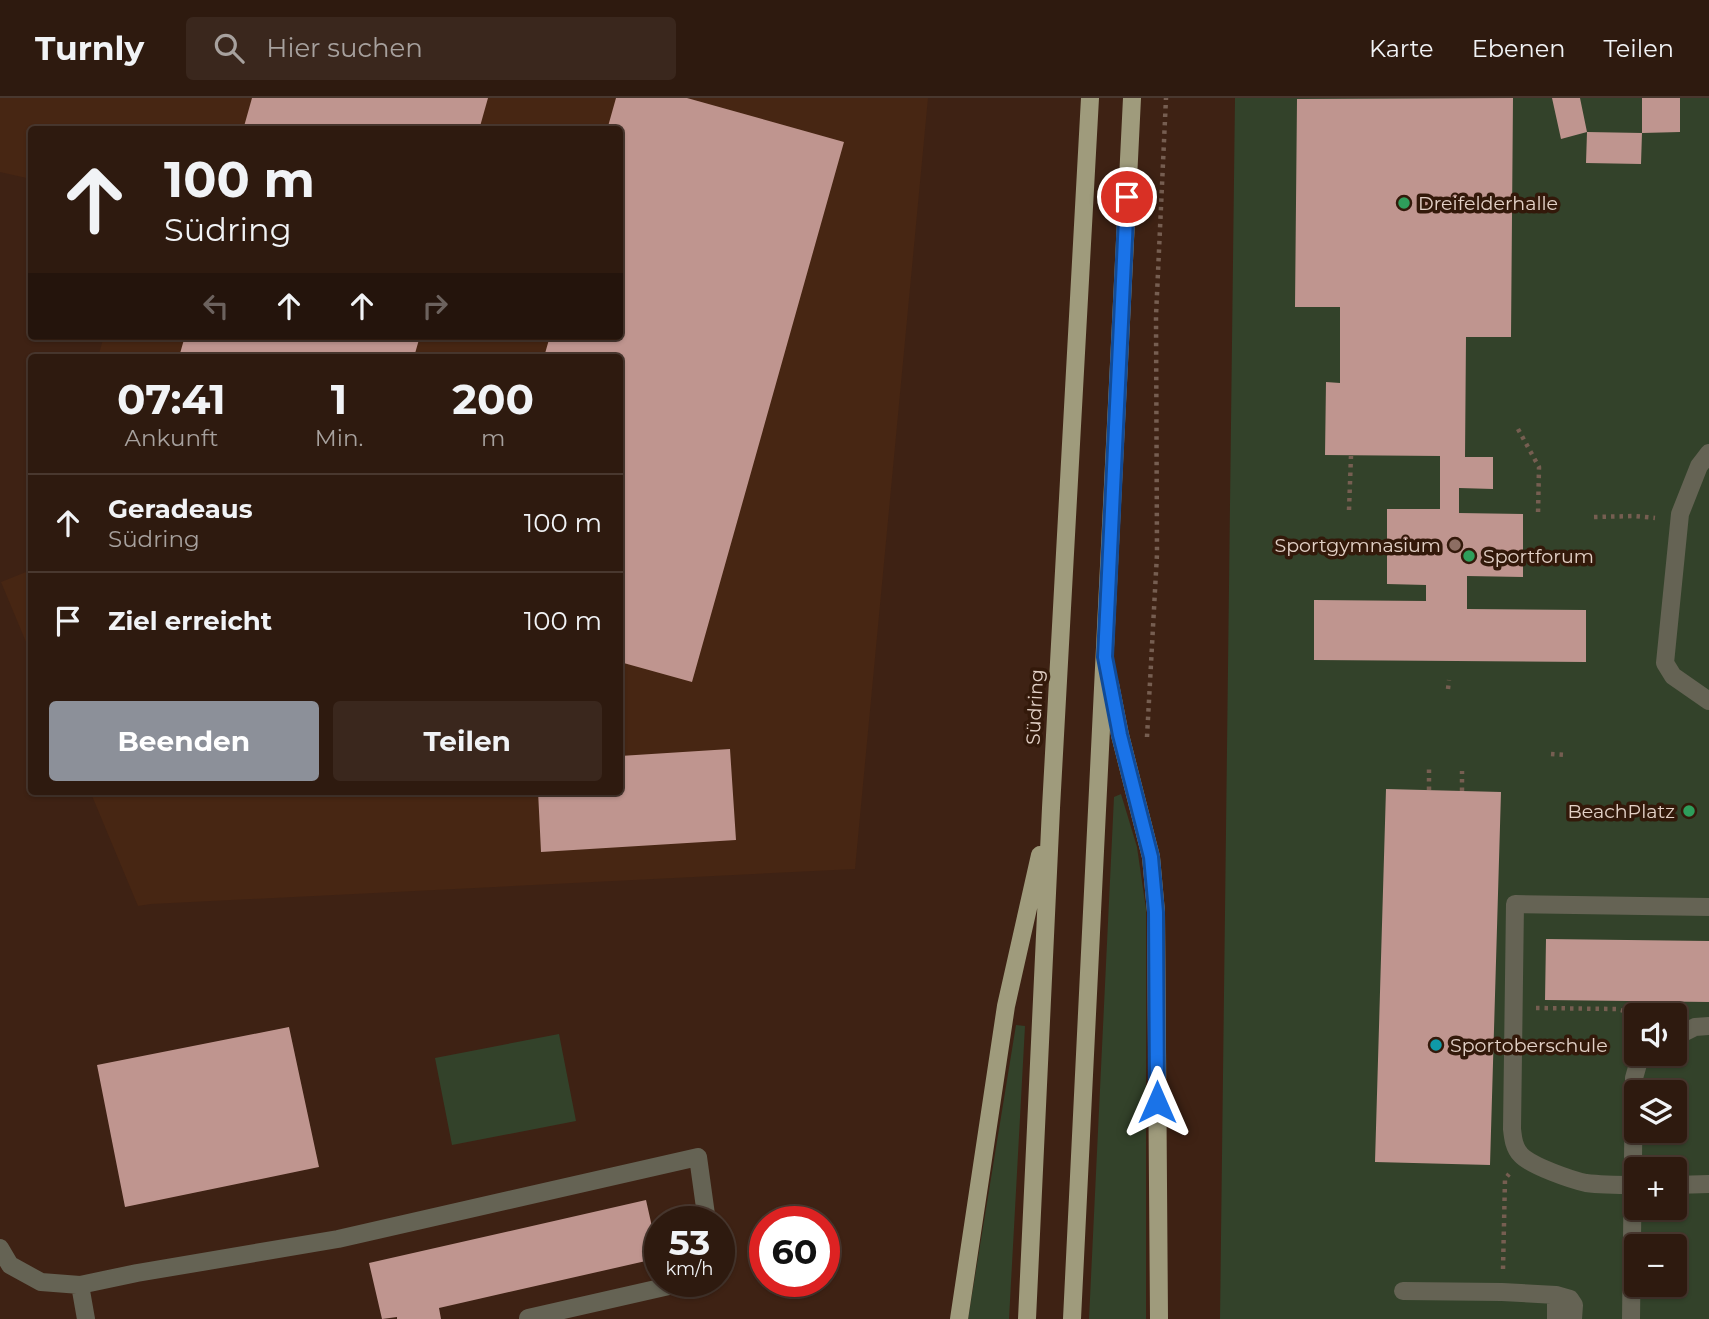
<!DOCTYPE html>
<html lang="de">
<meta charset="utf-8">
<style>
:root{--surface:#2e1a0f;--page:#3a271d;--text:#f1f3f6;--muted:#a7a19e;--line:#49382f;--accent:#8c9099}
body{margin:0;font-family:Montserrat,sans-serif;background:var(--page);color:var(--text);height:100vh;display:flex;flex-direction:column;font-size:26px;white-space:nowrap}
*{box-sizing:border-box;margin:0}
p{font-size:23px;color:var(--muted)}
.icon{flex:none;width:38px;height:38px;fill:none;stroke:currentColor;stroke-width:2;stroke-linecap:round;stroke-linejoin:round}
.map{position:relative;flex:1;overflow:hidden}
.details{position:absolute;left:28px;top:256px;width:595px;height:441px;display:flex;flex-direction:column;background:var(--surface);border-radius:7px;box-shadow:0 2px 5px #0004,0 0 0 2px var(--line)}
.details>*{flex:none}
.top-card{position:absolute;left:28px;top:28px;width:595px;height:214px;border-radius:7px;box-shadow:0 2px 5px #0004,0 0 0 2px var(--line);background:#2e1a0f;color:var(--text);overflow:hidden}
.controls{position:absolute;left:1624px;top:905px;display:grid;gap:14px}
.controls a{display:grid;place-items:center;width:63px;height:63px;border-radius:7px;background:var(--surface);box-shadow:0 2px 5px #0004,0 0 0 2px var(--line);font-size:35px}
.speed{position:absolute;left:644px;top:1108px;display:flex;gap:14px;font-size:35px;font-weight:700;text-align:center}
.speed>*{display:grid;place-content:center;width:91px;height:91px;border-radius:50%;background:var(--surface);box-shadow:0 2px 5px #0004,0 0 0 2px var(--line);line-height:1}
.speed small{font-size:18px;font-weight:400}
.speed .limit{border:10px solid #d22;background:#fff;color:#111}
.pin{position:absolute;display:grid;place-items:center;width:60px;height:60px;color:#fff;margin:-30px;border:4px solid #fff;border-radius:50%;box-shadow:0 2px 7px #0007}
.me{position:absolute;width:77px;margin:-38px;rotate:0deg;stroke-linejoin:round;filter:drop-shadow(0 0 5px #0008)}
.turn{display:flex;align-items:center;gap:24px;height:147px;padding:0 21px;font-size:32px}
.turn .icon{width:91px;height:91px;stroke-width:2.5}
.turn b{display:block;font-size:49px;line-height:60px}
.lanes{display:flex;align-items:center;height:66px;padding:0 21px;background:#0003;justify-content:center;gap:35px;direction:ltr}
.lanes .off{opacity:.35}
.eta{display:flex;justify-content:space-evenly;align-items:center;height:119px;text-align:center}
.eta b{font-size:42px;font-weight:700;line-height:49px}
.action{display:flex;gap:14px;margin-top:auto;padding:14px 21px}
.action a{flex:1;height:80px;border-radius:7px;background:var(--accent);color:#fff;font-size:28px;font-weight:700;line-height:80px;text-align:center}
.action a+a{background:var(--page);color:var(--text)}
ul{padding:0;list-style:none}
li{display:flex;align-items:center;gap:21px;height:98px;padding:0 21px;border-top:2px solid var(--line)}
li div{flex:1}
li b{display:block;font-size:26px}
li em{font-style:normal}
header{display:flex;align-items:center;gap:42px;box-sizing:border-box;height:98px;padding:0 35px;background:var(--surface);border-bottom:2px solid var(--line)}
header strong{font-size:33px}
nav{display:flex;gap:38px;margin-inline-start:auto;font-size:24px}
.search{width:490px;height:63px;background:var(--page);display:flex;align-items:center;gap:18px;box-sizing:border-box;padding:0 24px;border-radius:7px;color:var(--muted);font-size:26px}
.map>svg:first-child{display:block}
</style>
<header>
<strong>Turnly</strong>
<div class="search"><svg class="icon" aria-label="search" viewBox="0 0 24 24"><circle cx="10" cy="10" r="6"/><path d="M15 15l6 6"/></svg>Hier suchen</div>
<nav><a>Karte</a><a>Ebenen</a><a>Teilen</a></nav>
</header>
<div class="map">
<svg width="1709" height="1221" viewBox="0 0 1709 1221">
<rect width="100%" height="100%" fill="#3e2214"/>
<path fill="#472613" d="M0,0H928L855,771L151,806L138,808L90,693H620V259H98L104,238H620V32H32L31,81L0,74Z
M31,472V556L1,484Z"/>
<path fill="#33422a" fill-rule="evenodd" d="M1235,0H1709V1221H1220ZM1636,917H1675V956H1636ZM1636,994H1675V1032H1636ZM1636,1071H1675V1110H1636ZM1636,1148H1675V1186H1636Z
M1121,696L1137,749L1146,811V1221H1089L1114,699Z
M1016,927L1025,928L1009,1221H968Z
M559,936L576,1023L452,1047L435,960Z"/>
<path fill="#bf958f" d="M252,0H488L479,32H243Z
M616,0H687L844,44L692,584L620,564V259H544L550,238H620V32H607Z
M1513,0L1511,239H1466L1465,359H1493V391L1459,390V415L1523,416V479L1467,478V511L1586,512V564L1314,562V502L1426,503V487L1387,486V411H1440V358L1325,357L1326,284L1340,285V209H1295L1297,1Z
M1552,0H1580L1587,34L1561,41Z
M1642,0H1680V34L1642,35L1641,66L1586,65L1587,34L1642,35Z
M185,238H420L414,259H179Z
M730,651L736,742L541,754L538,693H620V658Z
M1386,691L1501,694L1490,1067L1375,1064Z
M1546,841L1709,843V904L1545,902Z
M289,929L319,1069L125,1109L97,967Z
M646,1102L659,1160L439,1210L441,1221H397V1219L382,1221L369,1165Z"/>
<g fill="none" stroke-linecap="round" stroke-linejoin="round">
<path stroke="#765e51" stroke-width="4.5" stroke-dasharray="3.5 5" stroke-linecap="butt" d="M1518,331L1539,369L1538,417
M1349,412L1351,358
M1594,419L1635,418L1655,420
M1448,591L1449,582
M1147,639L1157,456L1156,218L1166,0
M1551,656L1565,657
M1429,692V671
M1462,693V673
M1536,910L1616,911L1641,917
M1503,1171L1505,1081L1509,1076"/>
<path stroke="#656354" stroke-width="18" d="M1709,355L1699,368L1680,416L1665,565L1673,578L1709,603
M1675,939L1695,929L1709,928
M1636,1087C1620,1087 1602,1087 1586,1085C1572,1082 1531,1068 1521,1057C1514,1050 1513,1040 1512,1031L1515,806L1709,809
M1675,1087L1709,1086
M0,1150L10,1167L41,1184L80,1187L137,1175L338,1141L698,1059L707,1124
M80,1187L86,1221
M1403,1193L1502,1194L1556,1197L1570,1201L1574,1207L1573,1221
M528,1221V1220L691,1183
M1556,1221V1197
M1631,1221L1634,980L1638,966L1646,956"/>
<path stroke="#9f9b7c" stroke-width="18" d="M1110,586L1120,637L1151,759L1156,814L1159,1221
M959,1221L1006,908L1040,757
M1027,1221L1051,710L1090,0
M1072,1221L1132,0"/>
</g>
<g fill="none" stroke-linecap="round" stroke-linejoin="round">
<defs>
<path id="route" d="M1127,99L1105,559L1120,637L1151,759L1156,814L1157,1004"/>
</defs>
<use href="#route" stroke="#114b97" stroke-width="18"/>
<use href="#route" stroke="#1a73e8" stroke-width="12"/>
</g>
<g fill="#2e9e5b" stroke="#33190a" stroke-width="2.5">
<circle cx="1404" cy="105" r="7"/>
<circle cx="1469" cy="458" r="7"/>
<circle cx="1689" cy="713" r="7"/>
</g>
<circle fill="#8d6e63" stroke="#33190a" stroke-width="2.5" cx="1455" cy="447" r="7"/>
<circle fill="#0f9aa8" stroke="#33190a" stroke-width="2.5" cx="1436" cy="947" r="7"/>
<g text-anchor="middle" dominant-baseline="central" stroke-width="7" stroke-linejoin="round" paint-order="stroke">
<g font-size="19" fill="#e3d1c7" stroke="#33190a" text-anchor="start">
<text x="1418" y="105">Dreifelderhalle</text>
<text x="1441" y="447" text-anchor="end">Sportgymnasium</text>
<text x="1483" y="458">Sportforum</text>
<text x="1675" y="713" text-anchor="end">BeachPlatz</text>
<text x="1450" y="947">Sportoberschule</text>
</g>
<g font-size="19" fill="#e3d1c7" stroke="#33190a">
<text transform="translate(1035 609) rotate(-87)">Südring</text>
</g>
</g>
</svg>
<div class="controls">
<a><svg class="icon" aria-label="sound" viewBox="0 0 24 24"><path d="M4 9h4l5-4v14l-5-4H4zM17 9q2 3 0 6"/></svg></a>
<a><svg class="icon" aria-label="layers" viewBox="0 0 24 24"><path d="M12 4l9 5-9 5-9-5zM3 14l9 5 9-5"/></svg></a>
<a>+</a>
<a>−</a>
</div>
<div class="speed"><div>53<small>km/h</small></div><div class="limit">60</div></div>
<div class="pin" style="left:1127px;top:99px;background:#d93025"><svg class="icon" aria-label="arrive" viewBox="0 0 24 24"><path d="M6 21V4h12l-3 4 3 4H6"/></svg></div>
<svg class="me" style="left:1157px;top:1004px" viewBox="-20 -20 40 40"><path d="M0-17L14 15 0 8-14 15z" fill="#1a73e8" stroke="#fff" stroke-width="4"/></svg>
<div class="top-card">
<div class="turn"><svg class="icon" aria-label="ahead" viewBox="0 0 24 24"><path d="M12 20V5M6 11l6-6 6 6"/></svg><div><b>100 m</b>Südring</div></div>
<div class="lanes"><svg class="icon off" aria-label="left" viewBox="0 0 24 24"><path d="M17 20v-9H6M10 6l-5 5 5 5"/></svg><svg class="icon" aria-label="ahead" viewBox="0 0 24 24"><path d="M12 20V5M6 11l6-6 6 6"/></svg><svg class="icon" aria-label="ahead" viewBox="0 0 24 24"><path d="M12 20V5M6 11l6-6 6 6"/></svg><svg class="icon off" aria-label="right" viewBox="0 0 24 24"><path d="M7 20v-9h11M14 6l5 5-5 5"/></svg></div>
</div>
<section class="details">
<div class="eta">
<div><b>07:41</b><p>Ankunft</p></div>
<div><b>1</b><p>Min.</p></div>
<div><b>200</b><p>m</p></div>
</div>
<ul>
<li><svg class="icon" aria-label="ahead" viewBox="0 0 24 24"><path d="M12 20V5M6 11l6-6 6 6"/></svg><div><b>Geradeaus</b><p>Südring</p></div><em>100 m</em></li>
<li><svg class="icon" aria-label="arrive" viewBox="0 0 24 24"><path d="M6 21V4h12l-3 4 3 4H6"/></svg><div><b>Ziel erreicht</b></div><em>100 m</em></li>
</ul>
<div class="action"><a>Beenden</a><a>Teilen</a></div>
</section>
</div>
